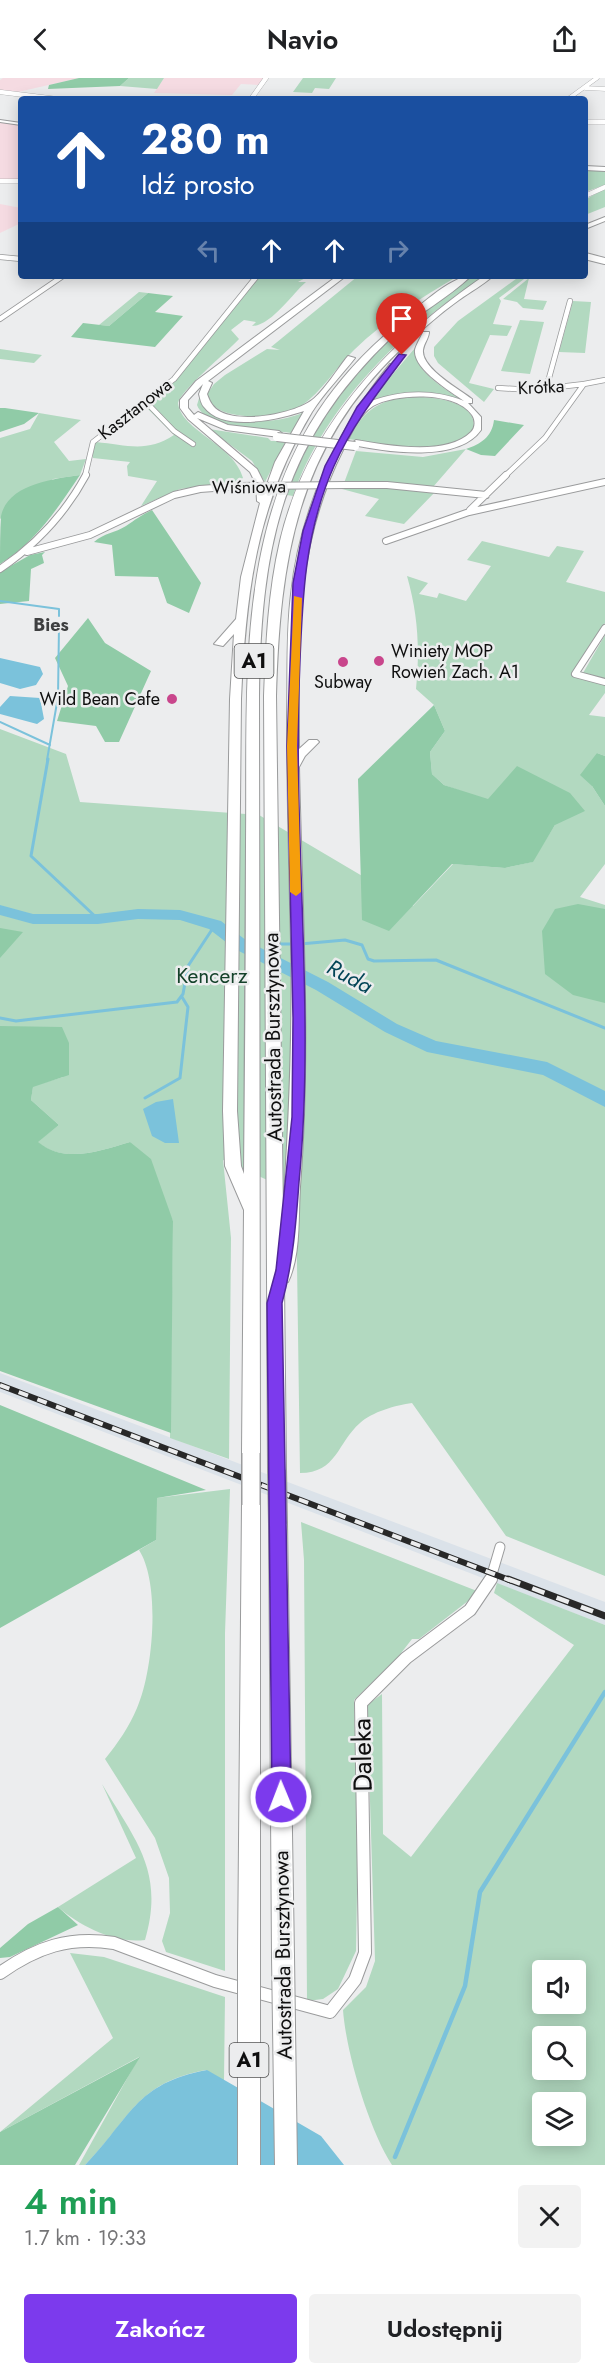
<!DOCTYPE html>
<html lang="pl">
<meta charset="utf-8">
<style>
:root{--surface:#fff;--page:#f2f2f2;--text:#202124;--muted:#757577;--accent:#7c3aed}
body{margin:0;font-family:Jost,sans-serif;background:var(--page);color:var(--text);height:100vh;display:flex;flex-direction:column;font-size:22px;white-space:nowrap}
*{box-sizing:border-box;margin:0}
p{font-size:20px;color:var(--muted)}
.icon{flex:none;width:33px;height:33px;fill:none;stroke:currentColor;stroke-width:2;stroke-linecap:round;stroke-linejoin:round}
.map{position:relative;height:2087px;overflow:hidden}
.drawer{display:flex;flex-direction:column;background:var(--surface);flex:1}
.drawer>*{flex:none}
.guide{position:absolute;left:18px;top:18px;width:570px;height:183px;border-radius:6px;box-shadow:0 3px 15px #0003;background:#1a4fa0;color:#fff;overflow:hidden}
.controls{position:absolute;left:532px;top:1882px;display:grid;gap:12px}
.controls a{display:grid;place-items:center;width:54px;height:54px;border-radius:6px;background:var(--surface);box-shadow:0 3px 15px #0003;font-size:30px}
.pin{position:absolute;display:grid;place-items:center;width:51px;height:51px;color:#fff;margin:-62px -26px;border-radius:50% 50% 50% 0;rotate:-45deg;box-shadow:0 0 6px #0007}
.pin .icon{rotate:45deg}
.me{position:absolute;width:66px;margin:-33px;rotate:359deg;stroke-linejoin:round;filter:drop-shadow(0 0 4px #0008)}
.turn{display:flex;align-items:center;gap:21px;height:126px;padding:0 24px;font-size:27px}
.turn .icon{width:78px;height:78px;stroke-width:2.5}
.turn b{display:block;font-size:42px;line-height:51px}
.lanes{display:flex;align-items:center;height:57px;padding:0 24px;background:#0003;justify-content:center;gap:30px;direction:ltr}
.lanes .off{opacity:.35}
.round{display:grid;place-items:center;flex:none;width:63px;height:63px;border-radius:6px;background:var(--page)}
.head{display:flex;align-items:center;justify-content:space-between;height:102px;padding:0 24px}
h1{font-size:36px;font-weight:600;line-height:45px;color:#1e9e55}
.cta{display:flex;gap:12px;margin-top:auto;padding:12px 24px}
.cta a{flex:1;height:69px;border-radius:6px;background:var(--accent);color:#fff;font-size:24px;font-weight:600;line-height:69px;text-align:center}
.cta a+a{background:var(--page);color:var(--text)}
header{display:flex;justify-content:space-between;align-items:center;height:78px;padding:0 24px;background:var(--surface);font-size:27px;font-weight:600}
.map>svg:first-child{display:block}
</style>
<header><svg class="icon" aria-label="back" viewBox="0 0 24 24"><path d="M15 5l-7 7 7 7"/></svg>Navio<svg class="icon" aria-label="share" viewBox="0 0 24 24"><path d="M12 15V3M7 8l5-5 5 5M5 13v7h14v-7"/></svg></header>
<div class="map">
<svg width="605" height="2087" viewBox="0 0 605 2087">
<rect width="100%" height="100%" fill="#ecedee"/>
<path fill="#dbe2e9" d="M0,1295L605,1524V1547L0,1314Z"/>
<path fill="#f5dbe2" d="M3,0H79L18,14L0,13V2Z
M164,0H265L260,7L241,6L232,17L154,15Z
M0,44L21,46V101H0Z
M0,126L21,130V145L0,155Z"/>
<path fill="#b2d9c0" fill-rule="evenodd" d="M129,0H164L157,11L120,8Z
M303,0H336L329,11L315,10L312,15L293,14Z
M585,91L605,92V107L585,114Z
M605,110V129L585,137V122Z
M259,198H309L298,204H306C293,215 271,248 252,248L256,244L244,242L231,252L239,261C227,274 180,313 178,325C181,353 234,366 243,400L236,404L180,411L141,428L157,403L128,398L127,388L130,384L93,380L92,370L96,364C127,367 147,375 174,357L145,328L172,305Z
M358,198H458C421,220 386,241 354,272C336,289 322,314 301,328C282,341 211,346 207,316L214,306L225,297L267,271L280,272L271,269Z
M472,198H485C405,249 325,326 293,418L287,417C320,322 388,250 472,198Z
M520,198H528L499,220L501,223L493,246L512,248L507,258L490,257L469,305L494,311L484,324L438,285L434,278V269L458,243Z
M529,200L524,221L547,223L543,232L523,230L517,224L503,221Z
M139,214L148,215L109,248L99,247Z
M573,223L591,224L585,275L559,274Z
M520,242L544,244L530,296L501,293Z
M415,270C413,294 448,312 464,324C433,311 402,313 370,323Z
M0,271L42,277L34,285L0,281Z
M200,317L204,328C242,342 265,350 305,334L291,355C271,352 205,351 197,327Z
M405,319C424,318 476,320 474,349C454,383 380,365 348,361C363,335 374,324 405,319Z
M39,335L81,342L54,364L69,383L86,381L80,397L53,401L0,441V360L30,351Z
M209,351L268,360L271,363H286L265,404L252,383Z
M466,371L433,409L344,405L356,373L423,379Z
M378,408L436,413L404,446L365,438L379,421L342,411L343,409Z
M482,463L549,479L557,468L584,473L566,504L605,514V545L574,594L605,606V615L589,637L605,639V678L597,675L592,708L605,728V786L580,819L605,827V1498L506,1458L412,1325C396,1327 372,1334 360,1345C337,1365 337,1395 300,1395L296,1115L223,1082L231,1160L229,1381L170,1360L173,1143L130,1064C99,1073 65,1086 37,1064L59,1047L31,1022L33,1008L63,999L0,952V651L66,676L80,724L259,737L413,828L453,786L505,790L532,784L555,747L444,707L432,696L430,674L445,653L434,627L416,611C420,570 418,537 407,498L428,505L419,516L437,520L439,515L466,523L491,488L467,482Z
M605,557V602L583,595Z
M230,1411L225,1555V1893L166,1874L162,1863L170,1835L169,1800L155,1760L105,1681C118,1665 129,1649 137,1630C153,1594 161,1506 139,1472L156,1462V1420Z
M301,1444L477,1513L468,1523L419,1561H412L398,1579L354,1622L358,1758L356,1873L338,1911L323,1921L307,1923L304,1482Z
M497,1505L605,1547V2087H392C369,2052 346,1974 343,1932L366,1909L375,1883L367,1627L382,1616L383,1756L411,1779L574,1567L494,1515ZM543,1893H576V1926H543ZM543,1959H576V1992H543ZM543,2025H576V2058H543Z
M102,1706C135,1762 165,1793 145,1862C115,1866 80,1848 58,1829L136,1780Z
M70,1875L104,1879L225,1919L224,2003L206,1992C135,2005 130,2042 85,2087H79L139,1979L0,2054L113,1960Z"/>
<path fill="#90cba7" d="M79,0H129L120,8L48,11L49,7Z
M148,215L173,218L155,234L183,238L155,269L71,259L83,245L109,248Z
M0,330H5L39,335L24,346L0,354Z
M494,342L524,347L495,378L481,377L466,371C481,366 492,359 494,342Z
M80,397C57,431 36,464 0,486C0,471 0,453 1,438C8,406 53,401 80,397Z
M152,432L201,505L189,535L167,525L158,499L115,498L112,467L94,464C104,455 115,455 126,448C135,442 141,437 152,432Z
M45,474L42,477L44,485L31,491L29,523L0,526V494L30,477Z
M88,540L105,565L151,593L119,664H105L96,648L57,643L68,608L55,580Z
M434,627L445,653L430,674L432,696L444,707L488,721L517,688L570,715L585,733L555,747L533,784L505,790L452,786L389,853L362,842L358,701Z
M597,675L605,678V728L592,708L580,697Z
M578,826L605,831V925L573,917L545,896L542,853L555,831Z
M0,850L23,854L0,880Z
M0,948L62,949L69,965V997L33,1009L31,1022L59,1047L38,1064C65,1086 99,1073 130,1064L151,1081L173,1143L171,1355L0,1293Z
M0,1327L206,1412L157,1420L156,1462L0,1550Z
M58,1829L78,1847L10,1879L0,1880V1870L28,1846Z
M140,1979L75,2087H0V2054Z"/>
<path fill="#7bc2db" d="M0,580L40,589L43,596L36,607L20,611L0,605Z
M10,618L40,620L44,641L37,646L0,636V629Z
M173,1021L179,1065H165L152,1058L143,1031L156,1024Z
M207,1992L321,2058L344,2087H85C130,2041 135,2005 207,1992Z"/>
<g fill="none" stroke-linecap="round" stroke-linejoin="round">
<path stroke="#7bc2db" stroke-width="2" d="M0,523L59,531V538
M0,644L50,667
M47,682L58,619L59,548"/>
<path stroke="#7bc2db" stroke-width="3" d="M48,681L31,778L98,841
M276,866H293
M300,866L345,862L362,867L368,881L374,883L436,882L605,950
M0,940L16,943L177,924L183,916L188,888L215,847
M145,1020L180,1000L188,929L182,919"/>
<path stroke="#7bc2db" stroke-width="4.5" d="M395,2079L465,1908L480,1814L605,1614"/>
<path fill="#7bc2db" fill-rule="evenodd" d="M0,827L33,836H98L138,831L180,832L221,843L247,863L328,904L397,946L436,963L547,984L605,1013V1029L543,997L427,974L385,954L316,912L235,871L209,851L180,842L138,841L98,846H33L0,837Z"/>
<defs>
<path id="street-far4" d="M585,10L605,11
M568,21L597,0
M585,44H605
M0,103H21"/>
<path id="street-far3" d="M0,179L21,181
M0,241L63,198
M498,310L532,312L584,306
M546,311L570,223
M146,324L174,353L193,366
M85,398L93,364L174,301L257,198
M505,398L545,360L584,306L605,302"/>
<path id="street-far2" d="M346,407H387L486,417
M470,432L506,397
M386,463L469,434L605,404
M27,474L90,457L174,417L200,411L241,408
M0,491C37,466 65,436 86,397
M605,550L575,596L605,604"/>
<path id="street-far1" d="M490,1503L500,1469"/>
<path id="street" d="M0,1895C37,1869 69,1858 114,1865L215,1903L330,1934L355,1902L365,1875L361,1625L406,1580L470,1532L491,1501"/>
<path id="secondary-far1" d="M0,14L57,21
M251,21L266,0
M585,118L605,109"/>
<path id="secondary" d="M585,178L605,183"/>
<path id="primary" d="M0,42L21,45V47L0,44Z
M585,88L605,89V93L585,92Z"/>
<path id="highway" d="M605,139V143L585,151V147Z
M337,198H346L208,303L212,305L207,316C210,324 213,330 221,334C243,345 293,336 312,322C324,313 338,290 348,278L355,280C341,298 324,315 312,334C256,427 246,514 241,621L237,1033L241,1088L244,1096C245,986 246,876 246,765C248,570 229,384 398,246C414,233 450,198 471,198C448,220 419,235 395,256C281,363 261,468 259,618L260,1375L257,1381L251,1383L245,1381L242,1375L244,1132L225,1088L223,1033L230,621L234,556L223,568L214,566L236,541L241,499L260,425L257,423L256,406L250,394L188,341L180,330V322L196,303ZM203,306L199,316C200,320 201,326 204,329C223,355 280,341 304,333L275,384L266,409L257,391L197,340L226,352L279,359L283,356L279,353L228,347L198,334L194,337L188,330V322Z
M484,198H493C483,207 470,214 459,222C438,237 419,254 400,272C296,371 280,482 276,618L283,1135C289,1044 293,955 291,864C289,788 287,713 287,638C288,597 286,556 291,516C300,431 337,352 390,286L397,288L371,323C402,312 433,311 464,323C450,313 413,291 415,272C416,267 421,259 423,254H429C429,260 424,265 423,272C421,290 459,311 472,321V325H468L481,339V352C458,385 387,374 353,367L352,365L356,362C387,367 446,379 471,354C475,350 476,343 472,337C456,313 396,315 373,328C358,338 351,356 343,372C293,471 299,564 299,671L309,662H317L319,664L305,678L299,689C302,830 311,969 300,1109C298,1139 301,1177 288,1204L284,1205L286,1392L283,1398L277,1400L271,1398L268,1392L264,618C266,566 268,514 280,463C307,348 389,263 484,198Z
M251,1418L258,1421L260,1427V1876L257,1884L249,1887L241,1884L238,1876L242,1427L244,1421Z
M278,1437L285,1440L287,1446L294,1878L291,1886L283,1889L275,1886L272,1878L269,1446L271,1440Z"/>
</defs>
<use href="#street-far4" stroke="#9a9b9c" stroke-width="4.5"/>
<use href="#street-far3" stroke="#9a9b9c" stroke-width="6"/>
<use href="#street-far2" stroke="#9a9b9c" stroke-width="8"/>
<use href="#street-far1" stroke="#9a9b9c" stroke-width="11"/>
<use href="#street" stroke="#9a9b9c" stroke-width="14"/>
<use href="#secondary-far1" stroke="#9a9b9c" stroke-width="5"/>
<use href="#secondary" stroke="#9a9b9c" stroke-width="8"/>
<use href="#primary" stroke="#9a9b9c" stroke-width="2"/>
<use href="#highway" stroke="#9a9b9c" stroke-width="2"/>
<use href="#street-far4" stroke="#fff" stroke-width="4"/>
<use href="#street-far3" stroke="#fff" stroke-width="4.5"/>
<use href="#street-far2" stroke="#fff" stroke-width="6"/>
<use href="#street-far1" stroke="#fff" stroke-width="9"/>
<use href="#street" stroke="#fff" stroke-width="12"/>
<use href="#secondary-far1" stroke="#fff" stroke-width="4.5"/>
<use href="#secondary" stroke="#fff" stroke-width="6"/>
<use href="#primary" fill="#fff" fill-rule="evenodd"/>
<use href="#highway" fill="#fff" fill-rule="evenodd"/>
<defs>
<path id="rail-far1" d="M0,1307L512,1503"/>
<path id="rail" d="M508,1501L605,1538"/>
</defs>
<use href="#rail-far1" stroke="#282828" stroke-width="6"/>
<use href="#rail" stroke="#282828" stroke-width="7"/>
<use href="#rail-far1" stroke="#ecedee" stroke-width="4" stroke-dasharray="10" stroke-linecap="butt"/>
<use href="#rail" stroke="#ecedee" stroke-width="4.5" stroke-dasharray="13" stroke-linecap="butt"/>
<defs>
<path id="street-bridge" d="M241,408L346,407"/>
<path id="highway-bridge-far2" d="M277,359L355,368"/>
<path id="highway-bridge-far1" d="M251,1375V1427
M277,1392L278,1446"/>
<path id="highway-bridge" d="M249,1876V2087
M283,1878L286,2087"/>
</defs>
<use href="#street-bridge" stroke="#9a9b9c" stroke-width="8" stroke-linecap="butt"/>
<use href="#highway-bridge-far2" stroke="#9a9b9c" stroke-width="10" stroke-linecap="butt"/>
<use href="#highway-bridge-far1" stroke="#9a9b9c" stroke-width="20" stroke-linecap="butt"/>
<use href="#highway-bridge" stroke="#9a9b9c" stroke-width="24" stroke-linecap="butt"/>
<use href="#street-bridge" stroke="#fff" stroke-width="6"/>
<use href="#highway-bridge-far2" stroke="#fff" stroke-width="8"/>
<use href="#highway-bridge-far1" stroke="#fff" stroke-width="17"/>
<use href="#highway-bridge" stroke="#fff" stroke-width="22"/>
</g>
<path fill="#7c3aed" stroke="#51269a" stroke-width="1.5" d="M399,276L406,277C379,313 352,347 334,388C302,460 302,532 299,609C294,774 315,939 299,1104C296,1145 293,1185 282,1225L291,1719L288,1725L281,1728L274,1725L272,1719L267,1225L276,1192L292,1039L293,940L287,668L293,505L303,453L325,388L357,329Z"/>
<path fill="#f59e0b" d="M294,518L302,520L297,668L301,814L296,818L290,814L287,668Z"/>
<g fill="#c9468c" stroke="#ecedee" stroke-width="2">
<circle cx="379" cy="583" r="6"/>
<circle cx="343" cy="584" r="6"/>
<circle cx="172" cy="621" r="6"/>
</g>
<g text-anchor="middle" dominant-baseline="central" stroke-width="5" stroke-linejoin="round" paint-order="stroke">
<g font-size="18" fill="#0f0f0f" stroke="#ecedee">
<text transform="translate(541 309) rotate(-3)">Krótka</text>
<text transform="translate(135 331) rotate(-38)">Kasztanowa</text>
<text transform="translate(249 409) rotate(-1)">Wiśniowa</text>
</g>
<g font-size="18" font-weight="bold" fill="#3e3f40" stroke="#ecedee">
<text x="51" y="547">Bies</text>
</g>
<g font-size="18" fill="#0f0f0f" stroke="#ecedee" text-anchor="start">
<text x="391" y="573">Winiety MOP<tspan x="391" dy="21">Rowień Zach. A1</tspan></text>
<text x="343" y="604" text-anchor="middle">Subway</text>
<text x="160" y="621" text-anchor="end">Wild Bean Cafe</text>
</g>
<g fill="#ecedee" stroke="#515252" stroke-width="1.5">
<rect x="234.5" y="566" width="39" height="34" rx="4.5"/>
<rect x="229.5" y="1965" width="39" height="34" rx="4.5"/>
</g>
<g font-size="20" font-weight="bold" fill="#0f0f0f">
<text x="254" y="583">A1</text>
<text x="249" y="1982">A1</text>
</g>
<g font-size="21" fill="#14422a" stroke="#ecedee">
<text x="212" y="898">Kencerz</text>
</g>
<g font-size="21" fill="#0f0f0f" stroke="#ecedee">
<text transform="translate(273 959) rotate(-91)">Autostrada Bursztynowa</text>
<text transform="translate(283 1877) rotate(-91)">Autostrada Bursztynowa</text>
</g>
<g font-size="22" font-style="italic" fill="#034557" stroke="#ecedee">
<text transform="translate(350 898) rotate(28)">Ruda</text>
</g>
<g font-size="26" fill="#0f0f0f" stroke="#ecedee">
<text transform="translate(362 1677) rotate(-91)">Daleka</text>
</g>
</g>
</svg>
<div class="controls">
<a><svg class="icon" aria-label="sound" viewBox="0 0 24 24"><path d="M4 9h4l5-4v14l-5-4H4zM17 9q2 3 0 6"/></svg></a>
<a><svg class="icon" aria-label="search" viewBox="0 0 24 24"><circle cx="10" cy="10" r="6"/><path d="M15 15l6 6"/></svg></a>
<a><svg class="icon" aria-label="layers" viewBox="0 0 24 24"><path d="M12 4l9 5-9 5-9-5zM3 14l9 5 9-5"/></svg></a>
</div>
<div class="pin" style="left:402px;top:277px;background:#d93025"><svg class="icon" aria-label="arrive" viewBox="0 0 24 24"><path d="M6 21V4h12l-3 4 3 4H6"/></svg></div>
<svg class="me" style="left:281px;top:1719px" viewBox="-20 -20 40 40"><circle r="17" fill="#7c3aed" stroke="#fff" stroke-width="3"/><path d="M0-11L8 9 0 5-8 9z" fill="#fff"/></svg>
<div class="guide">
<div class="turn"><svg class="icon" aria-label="ahead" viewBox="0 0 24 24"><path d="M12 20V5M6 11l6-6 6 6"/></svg><div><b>280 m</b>Idź prosto</div></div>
<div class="lanes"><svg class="icon off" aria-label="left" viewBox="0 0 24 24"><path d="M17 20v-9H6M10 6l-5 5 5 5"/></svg><svg class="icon" aria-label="ahead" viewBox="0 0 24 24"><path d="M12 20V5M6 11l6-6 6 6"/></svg><svg class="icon" aria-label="ahead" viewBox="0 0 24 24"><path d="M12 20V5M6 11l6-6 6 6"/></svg><svg class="icon off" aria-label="right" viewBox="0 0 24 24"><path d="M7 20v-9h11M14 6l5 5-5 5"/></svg></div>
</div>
</div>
<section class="drawer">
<div class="head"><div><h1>4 min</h1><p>1.7 km · 19:33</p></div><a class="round"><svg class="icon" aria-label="close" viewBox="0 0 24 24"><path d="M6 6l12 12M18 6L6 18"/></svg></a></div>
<div class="cta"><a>Zakończ</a><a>Udostępnij</a></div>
</section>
